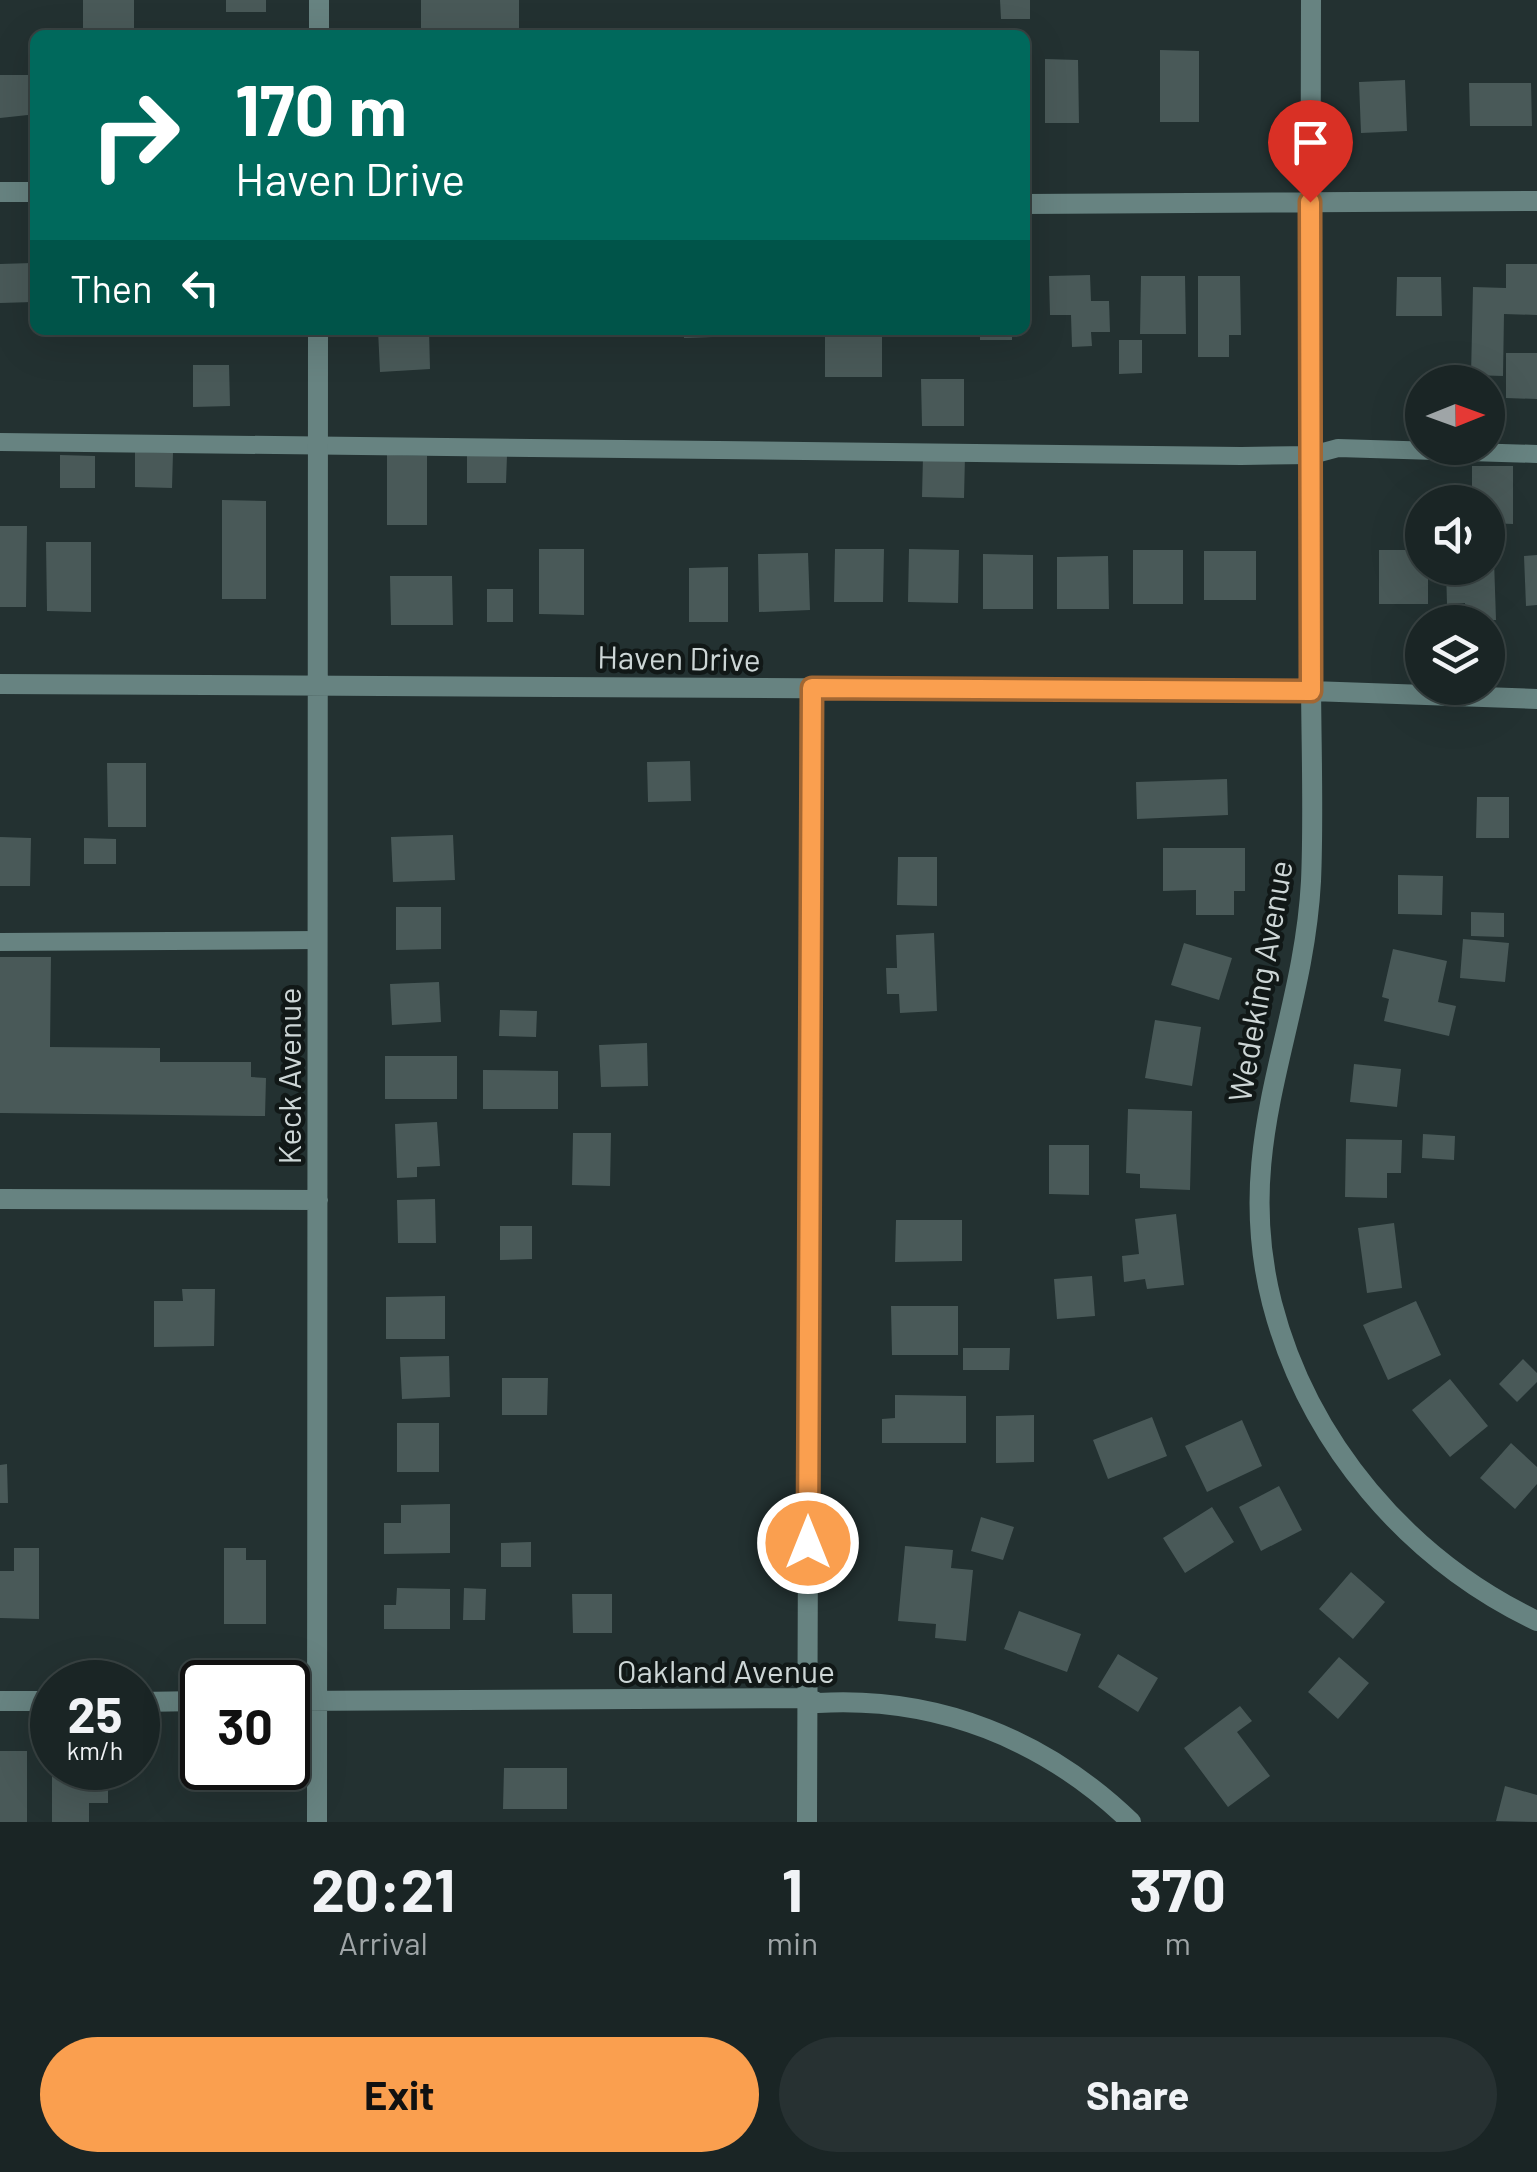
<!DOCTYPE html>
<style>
:root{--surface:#1a2525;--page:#273132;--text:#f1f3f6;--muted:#9fa5a7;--line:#384242;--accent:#fa9f4f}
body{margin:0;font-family:Barlow,sans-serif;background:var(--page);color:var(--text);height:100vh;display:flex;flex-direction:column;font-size:38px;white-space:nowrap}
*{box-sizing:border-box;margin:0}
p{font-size:32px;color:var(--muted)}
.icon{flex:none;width:55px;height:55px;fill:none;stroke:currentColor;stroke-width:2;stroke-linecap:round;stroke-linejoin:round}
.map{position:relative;height:1822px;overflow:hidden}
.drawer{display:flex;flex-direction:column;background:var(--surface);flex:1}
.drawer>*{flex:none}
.guide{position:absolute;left:30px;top:30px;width:1000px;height:305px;border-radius:15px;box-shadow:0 10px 40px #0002,0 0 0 2px var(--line);background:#00695c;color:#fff;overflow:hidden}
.needle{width:65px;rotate:89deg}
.tools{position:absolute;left:1405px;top:365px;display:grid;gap:20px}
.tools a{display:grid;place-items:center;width:100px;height:100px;border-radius:50%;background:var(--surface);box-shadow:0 10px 40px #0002,0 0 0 2px var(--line);font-size:50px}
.speed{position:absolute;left:30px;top:1660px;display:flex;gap:20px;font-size:50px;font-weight:700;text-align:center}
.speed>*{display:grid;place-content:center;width:130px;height:130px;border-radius:50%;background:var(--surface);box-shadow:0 10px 40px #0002,0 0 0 2px var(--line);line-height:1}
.speed small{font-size:25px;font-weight:400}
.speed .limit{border:5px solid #111;border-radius:15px;background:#fff;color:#111}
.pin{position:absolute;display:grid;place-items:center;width:85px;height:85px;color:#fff;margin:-102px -42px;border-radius:50% 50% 50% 0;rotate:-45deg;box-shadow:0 0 10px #0007}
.pin .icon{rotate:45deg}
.me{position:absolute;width:110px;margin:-55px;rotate:0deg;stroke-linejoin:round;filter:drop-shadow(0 0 8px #0008)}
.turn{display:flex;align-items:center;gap:35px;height:210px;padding:0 40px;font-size:45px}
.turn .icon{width:130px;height:130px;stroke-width:2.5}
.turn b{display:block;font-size:70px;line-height:85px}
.then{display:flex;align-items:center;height:95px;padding:0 40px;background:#0003;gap:20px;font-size:38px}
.eta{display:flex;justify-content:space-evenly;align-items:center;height:170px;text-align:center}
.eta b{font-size:60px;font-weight:700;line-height:70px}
.button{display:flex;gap:20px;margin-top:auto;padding:20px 40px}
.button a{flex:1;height:115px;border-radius:60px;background:var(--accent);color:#111;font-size:40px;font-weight:700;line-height:115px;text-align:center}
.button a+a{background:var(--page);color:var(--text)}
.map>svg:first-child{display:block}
</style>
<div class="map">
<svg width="1537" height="1822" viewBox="0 0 1537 1822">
<rect width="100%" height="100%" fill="#233131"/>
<path fill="#495958" d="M83,0H134V28H83Z
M226,0H266V12H226Z
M421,0H519V35H421Z
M1000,0H1030V19H1001Z
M1160,50L1199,51V122H1160Z
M1045,59L1078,60L1079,123H1045Z
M0,75H28V115L0,118Z
M1405,80L1407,131L1361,133L1359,82Z
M1469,83H1531L1532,126H1470Z
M32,263L33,302L0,303V264Z
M1506,264H1537V315L1504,314L1503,376L1471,375L1473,287L1506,288Z
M1090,275L1091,301H1109L1110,332H1091L1092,346L1072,347L1071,315H1050L1049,276Z
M1141,276H1185L1186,334H1140Z
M1198,276H1240L1241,335H1229V357H1198Z
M1397,277H1441L1442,316H1396Z
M378,330H429L430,369L380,372Z
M684,330H713V337L684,338Z
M825,330H882V377H825Z
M980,330H1012V340H980Z
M1119,340H1142V373L1119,374Z
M1506,353H1537V399L1506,398Z
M193,365H229L230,406L193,407Z
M921,379H964V426H922Z
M135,452L173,453L172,488L135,487Z
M467,454L507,455L506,483H467Z
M60,455L95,456V488H60Z
M387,455L427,456V525H387Z
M923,456H965L964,498L922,497Z
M1472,466H1513V524L1488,523V502H1472Z
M222,500L266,501V599H222Z
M0,526H27L26,607H0Z
M46,542H91V612L47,611Z
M539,549H584V615L539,614Z
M835,549H884L883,602H834Z
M909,549L959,550L958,603L908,602Z
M1133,550H1183V604H1133Z
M1379,550H1422V568H1428V604H1379Z
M1204,551H1256V600H1204Z
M808,553L810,610L759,612L758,554Z
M983,554L1033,555V609H983Z
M1537,555V605L1526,606L1524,556Z
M1108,556L1109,609H1057V557Z
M1488,560H1494L1496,620L1465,621V603L1447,604L1446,568H1488Z
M728,567V622H689V568Z
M390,576H452L453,625H391Z
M487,589H513V622H487Z
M690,761L691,801L648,802L647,762Z
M107,763H146V827H108Z
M1227,779L1228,815L1137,819L1136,782Z
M1477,797H1509V838H1476Z
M453,835L455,880L393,882L391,837Z
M0,837L31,838L30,886H0Z
M84,838L116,839V864H84Z
M1163,848H1245V891H1234V915H1196V890L1163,891Z
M898,857H937V906L897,905Z
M1398,875L1443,876L1442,915L1398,914Z
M396,907H441V949L396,950Z
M1471,912L1504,913V937L1471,936Z
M934,933L937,1011L900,1013L899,994H887L886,968H897L896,935Z
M1463,939L1509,943L1505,982L1460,978Z
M1184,943L1232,958L1219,1000L1171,985Z
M1393,949L1447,961L1438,1002L1456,1006L1449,1036L1384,1021L1389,999L1382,997Z
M0,957H51L50,1047L160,1048V1062H251V1077L266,1078L265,1116L0,1113Z
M439,982L441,1022L392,1025L390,984Z
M500,1010L537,1011L536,1037L499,1036Z
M1155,1020L1201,1027L1192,1086L1145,1078Z
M647,1043L648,1086L601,1087L599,1045Z
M385,1056H457V1099H385Z
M1354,1064L1401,1069L1397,1107L1350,1102Z
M483,1070L558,1071V1109H483Z
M1128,1109L1192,1111L1190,1190L1140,1188V1174L1126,1173Z
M437,1122L440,1166L417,1167V1177L397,1178L395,1124Z
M573,1133H611L610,1186L572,1185Z
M1423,1134L1455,1136L1454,1160L1422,1158Z
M1346,1139L1402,1140L1401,1173H1387V1198L1345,1197Z
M1049,1145H1089V1195L1049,1194Z
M435,1199L436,1243H398L397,1200Z
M1176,1214L1184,1285L1147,1289L1145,1279L1124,1282L1122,1256L1139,1254L1135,1219Z
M896,1220H962V1261L895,1262Z
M1394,1223L1402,1288L1367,1293L1358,1228Z
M500,1226H532V1259L500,1260Z
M1092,1276L1095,1316L1057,1319L1054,1279Z
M182,1289H215L214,1346L154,1347V1301H183Z
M445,1296V1339H386V1297Z
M1416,1301L1441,1355L1388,1380L1363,1325Z
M891,1306H958V1355H892Z
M963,1348H1010L1009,1370H963Z
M449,1356L450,1397L402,1399L400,1357Z
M1523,1359L1537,1373V1382L1517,1402L1499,1384Z
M502,1378H548L547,1415H502Z
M1450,1379L1488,1426L1450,1457L1412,1410Z
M895,1395L966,1396V1443H882V1419L895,1418Z
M1034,1415V1462L996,1463V1416Z
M1152,1417L1167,1456L1108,1479L1093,1440Z
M1242,1420L1262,1466L1207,1492L1185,1446Z
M397,1423H439V1472H397Z
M1511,1443L1537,1467V1484L1515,1509L1480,1478Z
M7,1464L8,1503H0V1465Z
M1279,1486L1302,1530L1261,1551L1239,1507Z
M450,1504V1553L384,1554V1523H401V1505Z
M1212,1507L1234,1542L1185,1573L1163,1538Z
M981,1517L1014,1527L1003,1560L971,1551Z
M531,1542V1567H501V1543Z
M905,1546L953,1550L951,1568L973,1570L966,1641L935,1638L936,1624L898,1621Z
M14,1548H39V1619L0,1618V1571H14Z
M224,1548H246V1560H266V1624H224Z
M1351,1572L1385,1602L1353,1639L1319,1609Z
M397,1588L450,1589V1629H384V1605H396Z
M464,1588L486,1589L485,1620H463Z
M572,1594H612V1633H573Z
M1019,1611L1081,1634L1067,1672L1004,1649Z
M1118,1654L1158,1678L1138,1712L1098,1687Z
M1339,1657L1369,1683L1338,1719L1308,1692Z
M1240,1706L1252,1721L1237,1732L1270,1776L1228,1807L1184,1748Z
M0,1751H27V1822H0Z
M52,1768H82V1776L108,1777V1803H89V1822H52Z
M504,1768H567V1809H503Z
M1505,1786L1537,1795V1822L1496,1821Z"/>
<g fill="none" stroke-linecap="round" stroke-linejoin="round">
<path stroke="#678381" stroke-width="18" d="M0,442L1241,456L1312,455L1338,448L1537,454
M0,942L318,940"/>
<path stroke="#678381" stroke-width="20" d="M1311,0C1310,224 1313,448 1311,672C1311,742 1314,812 1311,881C1303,1032 1231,1142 1272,1303C1308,1442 1407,1559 1537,1621
M319,35V0
M0,192H35
M1025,204L1537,201
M0,684L1311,691L1537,699
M0,1199L318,1200
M0,1701H52
M288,1701L808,1698L818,1703C937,1696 1045,1739 1131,1822
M138,1702L202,1701
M317,1822L318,330
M807,1822L811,688"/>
</g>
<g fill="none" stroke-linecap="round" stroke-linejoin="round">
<defs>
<path id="route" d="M808,1543L812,688L1311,691L1310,202"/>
</defs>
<use href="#route" stroke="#a26733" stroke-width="25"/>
<use href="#route" stroke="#fa9f4f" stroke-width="18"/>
</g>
<g text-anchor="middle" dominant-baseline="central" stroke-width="9" stroke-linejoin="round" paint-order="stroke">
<g font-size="32" fill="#cdd6d6" stroke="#111817">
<text transform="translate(679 657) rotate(1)">Haven Drive</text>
<text transform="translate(1259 981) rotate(-80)">Wedeking Avenue</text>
<text transform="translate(288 1076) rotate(-90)">Keck Avenue</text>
<text x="726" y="1670">Oakland Avenue</text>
</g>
</g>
</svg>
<div class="tools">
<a><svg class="needle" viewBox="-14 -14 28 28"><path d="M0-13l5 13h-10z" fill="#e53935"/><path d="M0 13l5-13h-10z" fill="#9fa5a7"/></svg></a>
<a><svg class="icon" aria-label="sound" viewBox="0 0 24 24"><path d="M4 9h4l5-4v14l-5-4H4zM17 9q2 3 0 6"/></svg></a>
<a><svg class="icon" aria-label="layers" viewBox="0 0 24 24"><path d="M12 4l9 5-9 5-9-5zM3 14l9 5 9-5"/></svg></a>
</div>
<div class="speed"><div>25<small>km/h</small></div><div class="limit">30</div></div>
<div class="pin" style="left:1310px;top:202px;background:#d93025"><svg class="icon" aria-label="arrive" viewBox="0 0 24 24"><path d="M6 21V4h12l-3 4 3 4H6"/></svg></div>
<svg class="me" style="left:808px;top:1543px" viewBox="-20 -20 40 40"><circle r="17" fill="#fa9f4f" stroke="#fff" stroke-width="3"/><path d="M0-11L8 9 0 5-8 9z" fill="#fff"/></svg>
<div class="guide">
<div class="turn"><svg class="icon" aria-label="right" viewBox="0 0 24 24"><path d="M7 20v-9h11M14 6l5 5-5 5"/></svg><div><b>170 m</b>Haven Drive</div></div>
<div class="then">Then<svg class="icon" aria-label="left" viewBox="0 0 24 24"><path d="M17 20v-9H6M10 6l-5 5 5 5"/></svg></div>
</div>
</div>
<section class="drawer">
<div class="eta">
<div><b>20:21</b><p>Arrival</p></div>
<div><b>1</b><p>min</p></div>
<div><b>370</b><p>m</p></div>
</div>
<div class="button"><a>Exit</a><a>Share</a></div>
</section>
